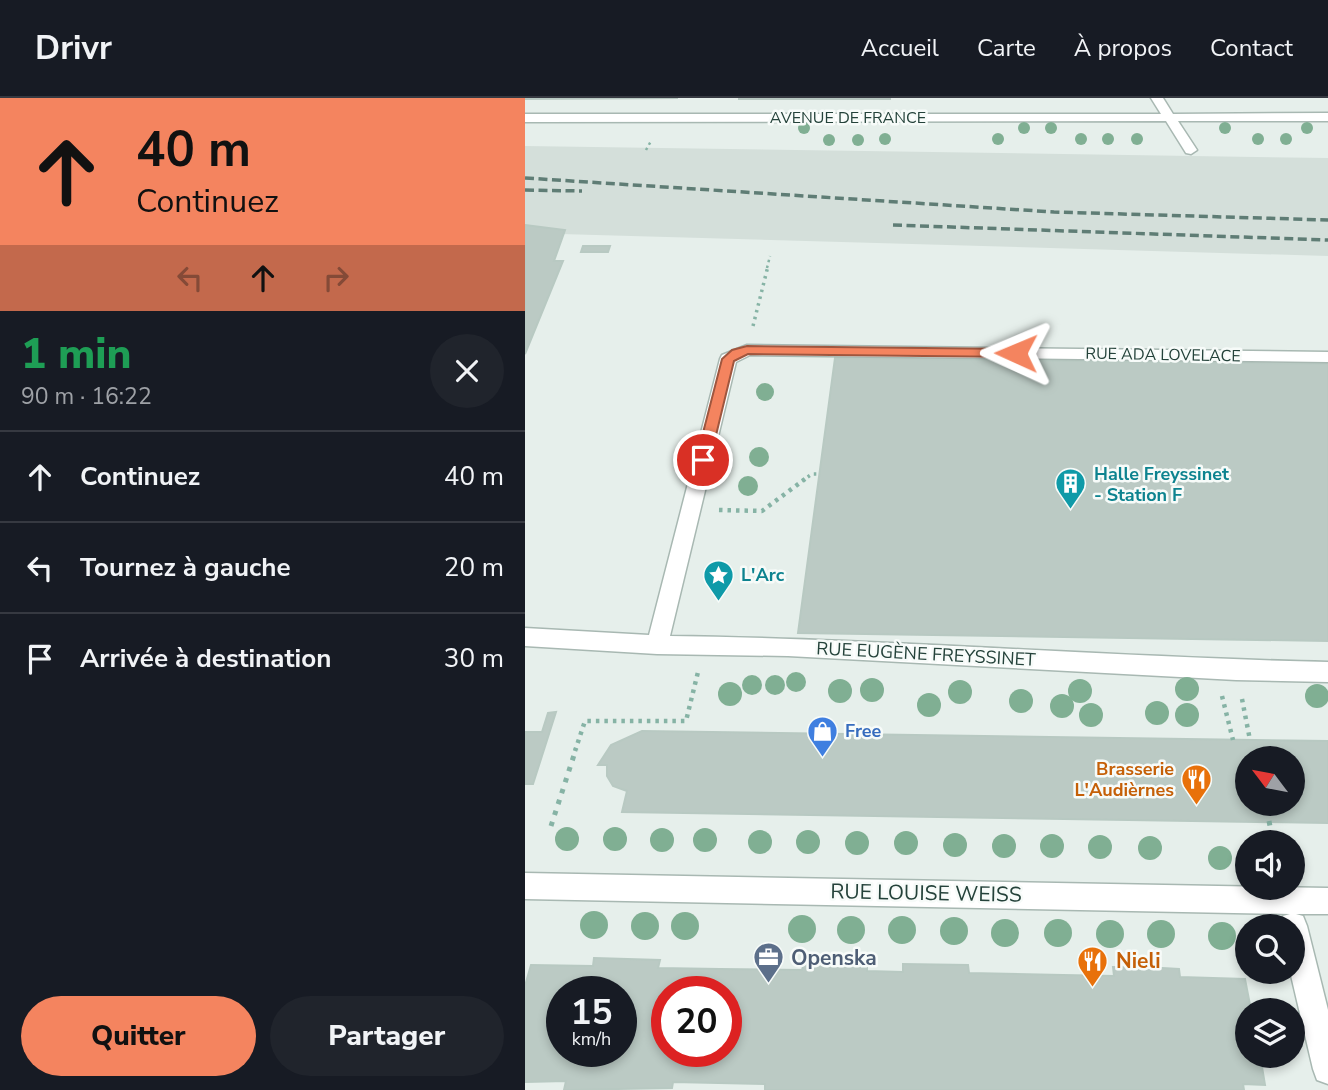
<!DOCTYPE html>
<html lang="fr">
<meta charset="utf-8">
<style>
:root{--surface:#171b24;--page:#20242c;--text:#f1f3f6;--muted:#9ea1a6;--line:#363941;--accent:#f4845f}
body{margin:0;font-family:"Nunito Sans",sans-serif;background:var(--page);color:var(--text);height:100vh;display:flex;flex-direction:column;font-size:26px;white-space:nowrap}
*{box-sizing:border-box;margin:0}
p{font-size:23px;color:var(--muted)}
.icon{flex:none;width:38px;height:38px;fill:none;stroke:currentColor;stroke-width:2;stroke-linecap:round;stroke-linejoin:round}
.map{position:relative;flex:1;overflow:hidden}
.panel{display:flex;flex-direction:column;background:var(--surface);width:525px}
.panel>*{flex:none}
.guide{background:#f4845f;color:#111;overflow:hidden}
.needle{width:46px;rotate:302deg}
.fabs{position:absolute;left:710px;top:648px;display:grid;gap:14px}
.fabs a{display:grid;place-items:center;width:70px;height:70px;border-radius:50%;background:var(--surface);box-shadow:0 4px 10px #0003;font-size:35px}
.speed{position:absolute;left:21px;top:878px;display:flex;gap:14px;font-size:35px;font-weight:700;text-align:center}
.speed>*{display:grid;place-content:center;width:91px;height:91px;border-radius:50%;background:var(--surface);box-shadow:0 4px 10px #0003;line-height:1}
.speed small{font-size:18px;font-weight:400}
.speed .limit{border:10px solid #d22;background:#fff;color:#111}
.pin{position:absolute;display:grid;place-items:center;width:60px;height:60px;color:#fff;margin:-30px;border:4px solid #fff;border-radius:50%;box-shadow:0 2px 7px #0007}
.me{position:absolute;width:77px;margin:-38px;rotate:271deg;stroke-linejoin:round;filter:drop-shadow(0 0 5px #0008)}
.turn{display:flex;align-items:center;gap:24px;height:147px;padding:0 21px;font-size:32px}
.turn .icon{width:91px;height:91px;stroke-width:2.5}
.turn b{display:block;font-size:49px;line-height:60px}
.lanes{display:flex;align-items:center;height:66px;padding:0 21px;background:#0003;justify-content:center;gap:35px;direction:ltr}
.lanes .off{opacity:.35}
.round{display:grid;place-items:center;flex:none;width:74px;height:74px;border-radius:37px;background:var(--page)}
.summary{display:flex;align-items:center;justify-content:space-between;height:119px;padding:0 21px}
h1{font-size:42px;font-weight:800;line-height:52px;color:#1e9e55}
.cta{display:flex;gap:14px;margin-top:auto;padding:14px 21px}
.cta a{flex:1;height:80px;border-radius:42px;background:var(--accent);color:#111;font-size:28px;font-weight:800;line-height:80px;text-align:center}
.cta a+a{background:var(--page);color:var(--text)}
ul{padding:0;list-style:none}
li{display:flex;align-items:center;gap:21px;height:91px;padding:0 21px;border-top:2px solid var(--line)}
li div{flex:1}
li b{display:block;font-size:26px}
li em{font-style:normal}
header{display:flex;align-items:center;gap:42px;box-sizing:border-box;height:98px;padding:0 35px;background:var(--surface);border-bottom:2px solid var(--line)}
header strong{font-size:33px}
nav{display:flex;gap:38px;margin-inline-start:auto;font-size:24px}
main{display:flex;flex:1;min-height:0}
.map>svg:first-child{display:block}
</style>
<header>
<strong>Drivr</strong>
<nav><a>Accueil</a><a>Carte</a><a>À propos</a><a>Contact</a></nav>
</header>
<main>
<section class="panel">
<div class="guide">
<div class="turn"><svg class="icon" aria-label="ahead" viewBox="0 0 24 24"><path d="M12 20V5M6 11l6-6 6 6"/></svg><div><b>40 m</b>Continuez</div></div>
<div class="lanes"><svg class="icon off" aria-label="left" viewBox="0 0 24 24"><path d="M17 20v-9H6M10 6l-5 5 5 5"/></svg><svg class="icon" aria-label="ahead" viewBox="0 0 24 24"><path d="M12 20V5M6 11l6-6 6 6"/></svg><svg class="icon off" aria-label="right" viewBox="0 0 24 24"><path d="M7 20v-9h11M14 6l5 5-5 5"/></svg></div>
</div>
<div class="summary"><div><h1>1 min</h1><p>90 m · 16:22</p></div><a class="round"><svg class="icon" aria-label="close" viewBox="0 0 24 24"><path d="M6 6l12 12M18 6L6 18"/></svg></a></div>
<ul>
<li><svg class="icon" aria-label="ahead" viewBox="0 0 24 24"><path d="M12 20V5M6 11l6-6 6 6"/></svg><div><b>Continuez</b></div><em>40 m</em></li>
<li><svg class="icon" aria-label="left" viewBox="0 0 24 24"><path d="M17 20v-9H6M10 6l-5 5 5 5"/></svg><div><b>Tournez à gauche</b></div><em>20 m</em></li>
<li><svg class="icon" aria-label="arrive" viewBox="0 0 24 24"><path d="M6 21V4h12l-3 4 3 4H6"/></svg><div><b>Arrivée à destination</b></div><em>30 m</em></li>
</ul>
<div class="cta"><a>Quitter</a><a>Partager</a></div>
</section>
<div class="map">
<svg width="803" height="992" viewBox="0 0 803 992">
<rect width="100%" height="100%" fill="#e6efeb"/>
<path fill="#d4dfda" d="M0,48L803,60V158L0,135Z"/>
<path fill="#bbcac4" stroke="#b8c9c2" stroke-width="2" fill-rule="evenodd" d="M0,0H153L0,1Z
M214,0H365V1H214Z
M0,127L40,132L29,163H38L0,256Z
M58,148H85L83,154H56Z
M310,260L803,266V543L273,535Z
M31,614L8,686H0V634H17L23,615Z
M117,633L803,643V725L97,714L102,693L88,688L82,678V667H73L86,647ZM723,660H768V705H723Z
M69,860L135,862L133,870L195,871L277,872L279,864L342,866V873L378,874V866L443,867L444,875L538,877L589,878L588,869L637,870L654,871L655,879L720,881L726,912H723V957H735L740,987L718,986L719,992H240V986L148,984L147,990L39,992L41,983L0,984V888L6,867L68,868ZM37,894H96V954H37ZM142,894H201V954H142Z"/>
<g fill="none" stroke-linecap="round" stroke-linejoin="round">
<defs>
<path id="minor" d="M626,0H638L648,16L803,15V23H653L672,52L666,56L661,55L641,23L0,24V16H636Z
M222,247L803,254V264L225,257L211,264L145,538C365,541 584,559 803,564V584L711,582L263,558L132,556L0,548V530L124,537L195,261L197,257Z
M0,775L803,790V816H771L778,818L782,828L803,912V986L792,982L788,971L765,873H768V828H755L758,818L765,816L0,801Z"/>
</defs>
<use href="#minor" stroke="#a8b8b2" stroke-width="3"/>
<path stroke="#86b3a5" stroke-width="2.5" stroke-dasharray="2.5 3.5" stroke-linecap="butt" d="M121,52L126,43
M242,170L245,158"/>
<path stroke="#86b3a5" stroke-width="3.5" stroke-dasharray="2.5 4.5" stroke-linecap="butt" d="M228,228L243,168
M277,383L287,376H295"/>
<path stroke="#86b3a5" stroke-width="4.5" stroke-dasharray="3.5 5" stroke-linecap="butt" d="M194,412L237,413L280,381
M697,598L708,642
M717,601L725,642
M50,653L60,623H161L173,574"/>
<path stroke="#86b3a5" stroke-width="5" stroke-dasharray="4.5 7" stroke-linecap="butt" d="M744,723L748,743
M26,728L51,651"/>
<use href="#minor" fill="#fff" fill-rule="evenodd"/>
<path stroke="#5f7d75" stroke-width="3.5" stroke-dasharray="9 4.5" stroke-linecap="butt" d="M0,80L529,114L803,122
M0,92L57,93
M368,127L803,142"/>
</g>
<g fill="#80af93">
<circle cx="279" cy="30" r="6"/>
<circle cx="499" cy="30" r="6"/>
<circle cx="526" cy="30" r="6"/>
<circle cx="700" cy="30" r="6"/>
<circle cx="782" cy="30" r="6"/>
<circle cx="360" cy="41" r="6"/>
<circle cx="473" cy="41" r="6"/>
<circle cx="556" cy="41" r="6"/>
<circle cx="583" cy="41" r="6"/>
<circle cx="612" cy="41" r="6"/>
<circle cx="733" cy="41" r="6"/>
<circle cx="761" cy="41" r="6"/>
<circle cx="304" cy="42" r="6"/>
<circle cx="333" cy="42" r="6"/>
<circle cx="240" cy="294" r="9"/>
<circle cx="234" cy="359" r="10"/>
<circle cx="223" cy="388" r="10"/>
<circle cx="271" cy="584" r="10"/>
<circle cx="227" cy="587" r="10"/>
<circle cx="250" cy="587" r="10"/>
<circle cx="662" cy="591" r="12"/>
<circle cx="347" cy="592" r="12"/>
<circle cx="315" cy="593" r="12"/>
<circle cx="555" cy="593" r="12"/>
<circle cx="435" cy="594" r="12"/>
<circle cx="205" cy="596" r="12"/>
<circle cx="792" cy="598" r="12"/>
<circle cx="496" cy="603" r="12"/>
<circle cx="404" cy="607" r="12"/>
<circle cx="537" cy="608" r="12"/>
<circle cx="632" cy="615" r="12"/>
<circle cx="566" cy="617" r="12"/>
<circle cx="662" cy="617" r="12"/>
<circle cx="42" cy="741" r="12"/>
<circle cx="90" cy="741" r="12"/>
<circle cx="137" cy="742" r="12"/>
<circle cx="180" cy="742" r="12"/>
<circle cx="235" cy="744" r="12"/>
<circle cx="283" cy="744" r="12"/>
<circle cx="332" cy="745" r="12"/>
<circle cx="381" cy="745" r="12"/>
<circle cx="430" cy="747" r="12"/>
<circle cx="479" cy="748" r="12"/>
<circle cx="527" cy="748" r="12"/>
<circle cx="575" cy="749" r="12"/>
<circle cx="625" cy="750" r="12"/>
<circle cx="695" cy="760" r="12"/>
<circle cx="69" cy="827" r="14"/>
<circle cx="120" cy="828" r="14"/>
<circle cx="160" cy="828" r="14"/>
<circle cx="277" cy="831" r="14"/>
<circle cx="326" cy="832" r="14"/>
<circle cx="377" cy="832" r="14"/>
<circle cx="429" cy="833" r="14"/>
<circle cx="480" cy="835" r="14"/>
<circle cx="533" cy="835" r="14"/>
<circle cx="585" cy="836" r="14"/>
<circle cx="636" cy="836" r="14"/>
<circle cx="697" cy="838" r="14"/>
</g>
<path fill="#f4845f" stroke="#9f563e" stroke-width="2" d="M222,248L491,251L498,255L491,259L223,256L209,263L185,362L178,367L173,365L171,362L197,261L207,252Z"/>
<defs>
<symbol id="building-pin" viewBox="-11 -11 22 30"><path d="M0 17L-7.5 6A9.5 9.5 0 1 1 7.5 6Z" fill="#0f9aa8" stroke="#f7fbf9"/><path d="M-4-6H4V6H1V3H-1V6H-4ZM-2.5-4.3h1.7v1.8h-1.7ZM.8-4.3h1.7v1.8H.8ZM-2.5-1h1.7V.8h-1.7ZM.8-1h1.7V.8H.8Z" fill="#fff"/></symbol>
<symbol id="sight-pin" viewBox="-11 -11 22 30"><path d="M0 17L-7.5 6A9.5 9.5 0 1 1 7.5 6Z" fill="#0f9aa8" stroke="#f7fbf9"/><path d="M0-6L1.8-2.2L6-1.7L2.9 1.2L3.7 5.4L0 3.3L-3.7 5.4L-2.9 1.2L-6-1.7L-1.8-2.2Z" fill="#fff"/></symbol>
<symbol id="shop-pin" viewBox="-11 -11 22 30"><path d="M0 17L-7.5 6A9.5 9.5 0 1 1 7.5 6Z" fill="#3f7fe0" stroke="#f7fbf9"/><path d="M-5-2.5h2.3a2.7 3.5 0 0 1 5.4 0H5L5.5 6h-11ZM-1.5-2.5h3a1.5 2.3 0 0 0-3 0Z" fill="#fff"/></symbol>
<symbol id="restaurant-pin" viewBox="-11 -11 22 30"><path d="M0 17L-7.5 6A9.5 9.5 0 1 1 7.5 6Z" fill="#e8710a" stroke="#f7fbf9"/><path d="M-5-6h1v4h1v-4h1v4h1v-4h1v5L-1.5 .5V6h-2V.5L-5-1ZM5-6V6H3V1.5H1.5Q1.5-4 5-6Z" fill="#fff"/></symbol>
<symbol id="office-pin" viewBox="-11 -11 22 30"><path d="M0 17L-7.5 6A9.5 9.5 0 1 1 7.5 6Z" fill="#5c6f8a" stroke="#f7fbf9"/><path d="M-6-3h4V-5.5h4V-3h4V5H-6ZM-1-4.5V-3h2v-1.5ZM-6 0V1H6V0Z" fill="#fff"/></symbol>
</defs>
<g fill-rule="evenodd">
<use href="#building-pin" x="528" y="368" width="35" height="47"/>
<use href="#sight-pin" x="176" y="460" width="35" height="47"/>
<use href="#shop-pin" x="280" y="616" width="35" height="47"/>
<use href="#restaurant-pin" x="654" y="664" width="35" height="47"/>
<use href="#office-pin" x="226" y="842" width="35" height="47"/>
<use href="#restaurant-pin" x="550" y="846" width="35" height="47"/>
</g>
<g text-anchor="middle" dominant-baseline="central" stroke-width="5" stroke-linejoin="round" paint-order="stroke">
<g font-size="16" fill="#24423a" stroke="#f7fbf9">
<text x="323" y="20">AVENUE DE FRANCE</text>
<text transform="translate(638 257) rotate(1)">RUE ADA LOVELACE</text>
</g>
<g font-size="18" font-weight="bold" fill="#0d838f" stroke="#f7fbf9" text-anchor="start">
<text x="569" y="376">Halle Freyssinet<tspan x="569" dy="21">- Station F</tspan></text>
<text x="216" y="477">L'Arc</text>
</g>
<g font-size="18" fill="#24423a" stroke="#f7fbf9">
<text transform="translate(401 556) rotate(3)">RUE EUGÈNE FREYSSINET</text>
</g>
<g font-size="18" font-weight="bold" fill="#366cbe" stroke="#f7fbf9" text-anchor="start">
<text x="320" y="633">Free</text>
</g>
<g font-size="18" font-weight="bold" fill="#c56008" stroke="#f7fbf9" text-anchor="end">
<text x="649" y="671">Brasserie<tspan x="649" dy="21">L'Audièrnes</tspan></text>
</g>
<g font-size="21" fill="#24423a" stroke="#f7fbf9">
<text transform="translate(401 795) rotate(1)">RUE LOUISE WEISS</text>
</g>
<g font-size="21" font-weight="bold" fill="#4e5e75" stroke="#f7fbf9" text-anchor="start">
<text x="266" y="860">Openska</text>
</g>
<g font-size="21" font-weight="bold" fill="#c56008" stroke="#f7fbf9" text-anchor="start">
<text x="591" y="863">Nieli</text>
</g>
</g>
</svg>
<div class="fabs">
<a><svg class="needle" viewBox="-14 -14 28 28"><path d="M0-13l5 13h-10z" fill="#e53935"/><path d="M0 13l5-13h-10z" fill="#9ea1a6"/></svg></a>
<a><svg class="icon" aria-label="sound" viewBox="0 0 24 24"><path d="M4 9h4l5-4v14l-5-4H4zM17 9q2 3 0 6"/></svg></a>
<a><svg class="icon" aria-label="search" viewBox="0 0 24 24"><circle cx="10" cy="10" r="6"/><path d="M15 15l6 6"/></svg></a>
<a><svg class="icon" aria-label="layers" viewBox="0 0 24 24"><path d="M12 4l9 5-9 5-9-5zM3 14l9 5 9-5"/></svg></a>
</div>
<div class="speed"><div>15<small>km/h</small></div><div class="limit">20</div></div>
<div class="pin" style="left:178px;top:362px;background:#d93025"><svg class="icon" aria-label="arrive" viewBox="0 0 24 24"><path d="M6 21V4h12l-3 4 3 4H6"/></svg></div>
<svg class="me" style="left:491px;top:255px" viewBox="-20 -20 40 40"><path d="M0-17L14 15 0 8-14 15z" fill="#f4845f" stroke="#fff" stroke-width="4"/></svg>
</div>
</main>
